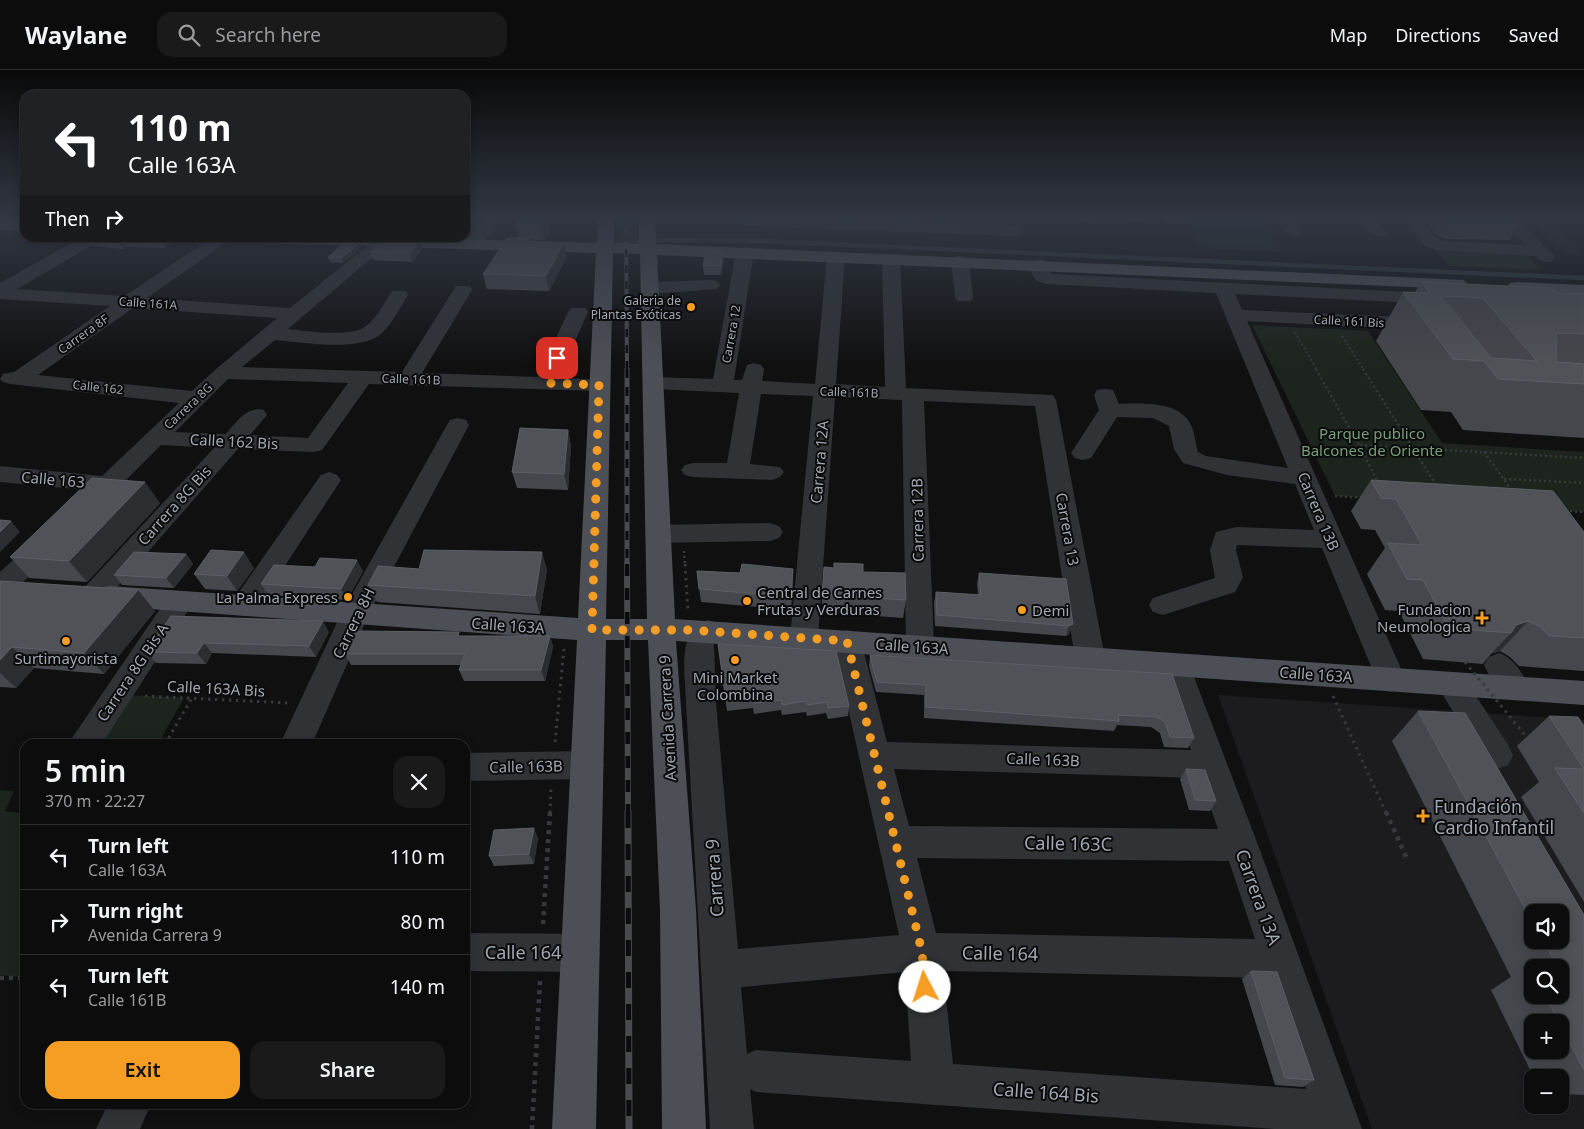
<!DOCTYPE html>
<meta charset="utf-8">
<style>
:root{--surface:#0c0c0d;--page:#1a1a1b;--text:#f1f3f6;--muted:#9a9b9d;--line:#2c2c2e;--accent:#f69e23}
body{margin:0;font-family:"Noto Sans",sans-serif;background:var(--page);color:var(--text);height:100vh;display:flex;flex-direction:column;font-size:19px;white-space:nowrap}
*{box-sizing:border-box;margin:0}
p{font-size:16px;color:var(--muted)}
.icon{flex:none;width:28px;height:28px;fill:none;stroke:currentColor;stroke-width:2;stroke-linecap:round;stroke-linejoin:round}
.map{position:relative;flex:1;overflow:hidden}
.details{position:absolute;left:20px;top:669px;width:450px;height:370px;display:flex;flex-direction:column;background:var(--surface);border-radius:15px;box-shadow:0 2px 12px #0003,0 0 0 1px var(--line)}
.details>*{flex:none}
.top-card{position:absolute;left:20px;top:20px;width:450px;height:152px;border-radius:15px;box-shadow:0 2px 12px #0003,0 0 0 1px var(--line);background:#202124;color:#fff;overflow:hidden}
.fabs{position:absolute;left:1524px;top:834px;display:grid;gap:10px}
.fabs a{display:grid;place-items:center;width:45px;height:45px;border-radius:10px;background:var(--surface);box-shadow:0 2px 12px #0003,0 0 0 1px var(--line);font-size:25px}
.pin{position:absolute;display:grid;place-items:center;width:42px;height:42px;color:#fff;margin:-21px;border-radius:10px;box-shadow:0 2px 8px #0006}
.me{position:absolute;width:55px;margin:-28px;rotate:355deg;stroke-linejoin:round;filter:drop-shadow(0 0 4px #0008)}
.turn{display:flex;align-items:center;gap:18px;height:105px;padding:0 25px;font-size:22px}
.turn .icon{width:65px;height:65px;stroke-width:2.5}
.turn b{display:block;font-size:35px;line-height:42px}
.then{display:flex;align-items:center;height:48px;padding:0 25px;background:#0003;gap:10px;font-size:19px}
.round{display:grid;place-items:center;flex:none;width:52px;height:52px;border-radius:15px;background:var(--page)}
.summary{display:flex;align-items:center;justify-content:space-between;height:85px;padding:0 25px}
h1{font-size:30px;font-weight:600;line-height:38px}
.action{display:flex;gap:10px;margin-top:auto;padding:10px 25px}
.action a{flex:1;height:58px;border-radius:15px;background:var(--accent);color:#111;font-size:20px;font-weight:600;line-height:58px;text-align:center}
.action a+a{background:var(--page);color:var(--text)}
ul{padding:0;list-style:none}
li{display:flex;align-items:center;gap:15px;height:65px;padding:0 25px;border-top:1px solid var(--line)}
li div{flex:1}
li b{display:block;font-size:19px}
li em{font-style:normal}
header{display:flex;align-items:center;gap:30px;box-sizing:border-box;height:70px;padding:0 25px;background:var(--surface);border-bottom:1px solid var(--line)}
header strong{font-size:24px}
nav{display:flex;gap:28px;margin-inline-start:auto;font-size:18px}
.search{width:350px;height:45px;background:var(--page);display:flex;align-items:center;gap:12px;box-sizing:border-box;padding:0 18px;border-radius:15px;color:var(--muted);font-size:19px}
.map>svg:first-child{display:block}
</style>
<header>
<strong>Waylane</strong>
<div class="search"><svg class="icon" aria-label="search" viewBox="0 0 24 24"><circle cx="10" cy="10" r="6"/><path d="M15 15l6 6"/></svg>Search here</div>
<nav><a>Map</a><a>Directions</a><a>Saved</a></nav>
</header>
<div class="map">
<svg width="1584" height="1059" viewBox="0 0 1584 1059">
<rect width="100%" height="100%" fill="#101011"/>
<path fill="#1c1c1e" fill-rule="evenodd" d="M1537,155L1554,156L1582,185H1565Z
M1218,625L1584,650V1059H1372ZM1532,842H1560V870H1532ZM1532,898H1560V925H1532ZM1532,952H1560V980H1532ZM1532,1008H1560V1035H1532Z"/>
<path fill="#1c241d" d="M617,147H637V171H617Z
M1184,147H1259L1282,182L1201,178Z
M1433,177L1522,181L1541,200L1449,196Z
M1252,255L1368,261L1442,373L1584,382V442L1335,426Z
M128,625L184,628L158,674H92Z
M0,720L14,721L5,741L25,744V908L0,905Z"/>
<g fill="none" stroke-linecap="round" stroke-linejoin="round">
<path stroke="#29343a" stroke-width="4.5" d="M302,168H323
M616,174L670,170L760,171L1584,208"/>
<path stroke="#37393d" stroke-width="2" stroke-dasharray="2 2.5" stroke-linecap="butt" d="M1295,262L1317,300
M1342,266L1364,300"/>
<path stroke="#37393d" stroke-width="2.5" stroke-dasharray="2 3" stroke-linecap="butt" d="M1316,299L1359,375
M1363,299L1436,415
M1484,382L1513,422
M1504,409L1584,413
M1379,414L1359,375L1584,388
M1335,426L1364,428
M1565,441L1584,442
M684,481L685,495"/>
<path stroke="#37393d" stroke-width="3" stroke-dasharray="2.5 4.5" stroke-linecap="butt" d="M685,494L688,542
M145,626L289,633
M1333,626L1386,743
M555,672L564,578
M165,674L192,628
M550,743L551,718"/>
<path stroke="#37393d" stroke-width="4.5" stroke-dasharray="4 5" stroke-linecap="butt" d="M1386,742L1407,789
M543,854L550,742
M0,908H25
M532,1059L540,910"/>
<path fill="#313236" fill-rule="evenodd" d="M485,147H501L479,179H467L464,175Z
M736,147L1015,156L1021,157L1023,161L1021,165L1015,166L743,156L737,154Z
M1275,147H1292L1303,162L1301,166C1288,169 1282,157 1275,147Z
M1357,147H1374L1386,162L1384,166C1371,169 1364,157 1357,147Z
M1402,147H1419L1436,167L1445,171L1525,175L1499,147H1516L1555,187L1552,191C1545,193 1541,192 1535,186L1436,180L1424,175Z
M81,168H100L98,172L17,219L125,226L211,168H229L227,172L147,228L290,238L377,168H395L288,259C307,261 351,268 366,256C377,248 385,232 392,221H406L408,225C400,237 393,253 382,263C361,283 301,272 275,270L242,297L402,302L456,216H470L472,220L422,303L538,307L568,242L571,238H585L588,242L559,307L606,311L610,315L606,319L599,321L369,314L322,380L314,382L238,379L104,532L94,535L84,532L80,525L84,518L214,378L161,375L93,443L84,445L75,443L72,437L87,420L0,412V396L102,406L179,333L10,314L3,312L0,309L3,304L14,302L110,236L0,229V213ZM133,238L277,248L216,299L192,321L38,305ZM228,309L348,313L308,368L250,365L267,345L264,340C246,336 237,352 226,364L175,362Z
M745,177L751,178L754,182L734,310H742L747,295L754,293L761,295L764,299L762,311L815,314L827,186L830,182H842L845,186L836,314L885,317L882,188L885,184H897L900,188L906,318L1053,325L1056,330L1105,588L1100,596L1090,599L1080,596L1075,588L1035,336L924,331L934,576L930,584L920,587L910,584L906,576L902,330L835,327L818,568L814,576L804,579L794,576L790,568L813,326L761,324L750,394L780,397L784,402L780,407L772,410L693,407L685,405L681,400L685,395L693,393H727L739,323L654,319L647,317L643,313L647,309L654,307L713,309L736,182L739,178Z
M960,186L966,187L969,191L973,227L971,231H957L955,227L951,191L954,187Z
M1039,189L1045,190L1051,204L1446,224L1448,228L1446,232L1439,234L1235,224L1242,240L1423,248L1430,250L1433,254L1430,258L1423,260L1247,251L1406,610L1402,618L1391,622L1380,618L1322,478L1237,475L1236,480L1243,507L1235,522L1163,545L1153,542L1149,535L1153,528L1215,508L1210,480L1216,462L1237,457L1314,460L1295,414L1227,405L1183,393L1174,379L1169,356L1153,348L1117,347L1091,388L1083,390L1075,388L1071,383L1099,340L1094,325L1097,320L1105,319L1113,320L1119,334C1141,333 1180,331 1191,355C1195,363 1195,373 1198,382L1206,386L1288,398L1216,223L1047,214C1034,211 1032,207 1030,194L1033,190Z
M711,210L717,211L720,215L717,219L651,224L645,222L642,218L645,214L651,212Z
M458,348L466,350L469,355L369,544L312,674H280L341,544L447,355L450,350Z
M329,402L337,405L341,410L254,543L244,546L234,543L230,536L234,529L321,405Z
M770,453L779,456L783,462L779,468L770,471L658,473L649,470L645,464L649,458L658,455Z
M48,463L57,466L61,472L57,478L10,525L0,528V502L39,466Z
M180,521L190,524L194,531L102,674H68L170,524Z
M708,550L718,553L722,561L714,573L716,633L738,879L899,865L833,571L837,563L847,560L857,563L861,571L887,672L1191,680L1161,594L1166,586L1176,583L1186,586L1258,775L1362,1059H1275L756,1022L750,1019L754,1059H710L686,633C686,606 675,560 708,550ZM894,699L1200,708L1218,759L909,756ZM917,788L1229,791L1255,869L936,863ZM943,901L1269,908L1306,1019L953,994ZM905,902L911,991L756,980L747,984L741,917Z
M1499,583C1514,588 1523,604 1530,618L1526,627C1502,634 1494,614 1484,595L1489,587Z
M1452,602L1463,606L1508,675L1513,685L1508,695L1497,699L1486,695L1441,622L1437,614L1441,606Z
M588,681L599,685L604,695L599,705L588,709L465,711V683Z
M465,863L581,864L594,870L600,883L594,896L581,902L465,901Z
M108,1034H151L140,1059H96Z"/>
<path fill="#4d4f56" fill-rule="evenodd" d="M598,147H614V173L639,174V147H655L656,174L1464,210L1467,214L1464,218L1458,219L657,185L675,549L1584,611V635L676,571L696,840L706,1059H662L660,840L648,570H606L596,1059H552L577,570L109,536L99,533L95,526L99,519L109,516L578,548L596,183L263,173L257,172L255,168H422L597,173ZM613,183L640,184L647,549H606Z
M0,150L25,151V161L0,160Z
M1516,212L1584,215V227L1510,221L1507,217L1510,213Z"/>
<defs>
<path id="rail-far3" d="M626,147L627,300"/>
<path id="rail-far2" d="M627,299V495"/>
<path id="rail-far1" d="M627,494L628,743"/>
<path id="rail" d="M628,742L629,1059"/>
</defs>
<use href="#rail-far3" stroke="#484a50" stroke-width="4"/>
<use href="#rail-far2" stroke="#484a50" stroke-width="5"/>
<use href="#rail-far1" stroke="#484a50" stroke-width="6"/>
<use href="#rail" stroke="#484a50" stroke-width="7"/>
<use href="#rail-far3" stroke="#0b0b0c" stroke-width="2.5" stroke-dasharray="8" stroke-linecap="butt"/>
<use href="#rail-far2" stroke="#0b0b0c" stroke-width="3" stroke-dasharray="9" stroke-linecap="butt"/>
<use href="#rail-far1" stroke="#0b0b0c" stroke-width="4.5" stroke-dasharray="12" stroke-linecap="butt"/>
<use href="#rail" stroke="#0b0b0c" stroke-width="5" stroke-dasharray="16" stroke-linecap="butt"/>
<path stroke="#37393d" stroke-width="3" stroke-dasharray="2.5 4.5" stroke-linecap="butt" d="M1465,592L1529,670"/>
</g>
<path fill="#46474c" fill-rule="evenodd" d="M465,147H474L477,155L467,167H465Z
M1043,147H1097L1094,154L1067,149L1043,148Z
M1124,147H1189L1186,154H1166L1163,149L1130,153Z
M1422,147H1508L1518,156L1510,170L1445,169L1437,165Z
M521,148L550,162L544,170L529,169L530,172L567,187L549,221L487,219L483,204L518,168L516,156Z
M89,168H179L165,178L126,177L123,179L94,176Z
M420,172L422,180L412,192L373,190L370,182Z
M362,178L343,193L330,192L328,187Z
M724,190L721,205H704L703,196Z
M1421,212L1557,223L1584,224V368L1463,360L1451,342L1421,340L1376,271L1403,222H1415Z
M568,360L571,376L568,420L517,418L512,402Z
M1371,410L1584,462V601L1519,596L1510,587L1500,581L1491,584L1483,594L1423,589L1399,541L1385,540L1367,504L1385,478L1375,460L1361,459L1351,441Z
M160,433L87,512L29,508L10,487Z
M186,484L193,494L174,518L122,515L114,505Z
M315,497L363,501L347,530L268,525L261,514Z
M254,498L237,521L205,519L194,504Z
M419,499H547L540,544L377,532L368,515Z
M793,499V512L791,540L701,532L697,501L740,503Z
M863,502L906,530L903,548L822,542V525Z
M979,503L1073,554L1069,564L1066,566L935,556L934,533L936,522L978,525L977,514Z
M0,511L155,541L104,604L34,598L16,618L0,617Z
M171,546L329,562L316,587L212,583L206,594L156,593L147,582Z
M461,566H550L553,577L545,611H464L459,600L461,595H351L345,584Z
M718,574L849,636L848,646L828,649L826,643L807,646L806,642L782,645L781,640L754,644L753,638L727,641Z
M870,585L1172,604L1194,668L1188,678L1164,677L1160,663L1151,657L1117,655L1114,661L924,648V625L876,622L869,596Z
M1418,641L1584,845V1025L1560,1024V1008H1534L1491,920L1511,907L1392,671ZM1532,842L1560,870H1532ZM1532,898L1560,925H1532ZM1532,952H1560V980H1532Z
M1549,646L1584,656V832L1521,727L1539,712L1517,676Z
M1186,699L1216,731L1210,741L1189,740L1180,709Z
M538,768L534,794L494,796L489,786Z
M1251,901L1314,1010L1303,1017L1275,1015L1242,909Z"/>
<path fill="#2c2d30" d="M473,147H474L477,155L467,167L465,158Z
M1132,147H1164L1163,149L1130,153Z
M548,149L550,162L544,170L541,157Z
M120,168L126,177L123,179L117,170Z
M160,168H179L165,178Z
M420,172L422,180L412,192L409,184Z
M360,173L362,178L343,193L341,188Z
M564,173L567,187L549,221L546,206Z
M723,181L724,190L721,205V196Z
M568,360L571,376L568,420L564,404Z
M145,412L160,433L87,512L69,491Z
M11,451L20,462L0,482V462Z
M244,482L254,498L237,521L227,506Z
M542,482L547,499L540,544L535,526Z
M186,484L193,494L174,518L166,508Z
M357,490L363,501L347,530L341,519Z
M793,499V512L791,540V527Z
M138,520L155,541L104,604L84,583Z
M323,551L329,562L316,587L309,576Z
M1528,551L1500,581L1491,584L1511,563L1516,555Z
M1073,554L1069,564L1066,566L1069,556Z
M550,566L553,577L545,611L541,600Z
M204,573L212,583L206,594L197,583Z
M12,577L34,598L16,618L0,603V590Z
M534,758L538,768L534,794L529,784Z"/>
<path fill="#505257" stroke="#5c5f65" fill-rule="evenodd" d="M465,147H473L465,158Z
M1440,147H1508L1518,156H1453L1445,152Z
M521,148L548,149L541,157L516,156Z
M93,168H120L117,170Z
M507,168H529L527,171L564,173L546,206L483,204Z
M383,171L420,172L409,184L370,182Z
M345,172L360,173L341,188L328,187Z
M706,180L723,181L721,196H703Z
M1421,212L1552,218L1557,223L1584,224V264L1556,263V292L1584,294V314L1498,309L1484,291L1453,289L1403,222L1430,223ZM1441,226L1483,228L1537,291L1491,288Z
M520,358L568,360L564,404L512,402Z
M92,408L145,412L69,491L10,487Z
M1371,410L1553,421L1584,462V568L1549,566L1539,556L1528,551L1516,555L1511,563L1449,558L1423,510L1407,509L1388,473L1422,475L1396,429L1381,428Z
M0,450L11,451L0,462Z
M211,480L244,482L227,506L194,504Z
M424,480L542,482L535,526L368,515L378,496L419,499Z
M134,482L186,484L166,508L114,505Z
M320,488L357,490L341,519L261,514L274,495L315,497Z
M834,493L863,494V502L905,503L906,530L822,525L824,497L834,498Z
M742,494L793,499L791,527L699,519L697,501L740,503Z
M979,503L1066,509L1073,554L1069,556L937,545L936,522L981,525Z
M0,511L138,520L84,583L12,577L0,590Z
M171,546L323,551L309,576L204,573L197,583L147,582Z
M355,561L459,562L458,566H550L541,600H459L465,584H345Z
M718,574L836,581L849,636L828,638L827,632L807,635L806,631L782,635L781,630L754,633L753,627L726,631Z
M870,585L1172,604L1194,668L1170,667L1165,652L1157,647L1118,645L1119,651L926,637V615L877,612Z
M1418,641L1465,643L1584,845V1000L1560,954V952H1559L1545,925H1560V898H1558L1543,870H1560V842H1532V851Z
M1549,646L1578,647L1584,656V699Z
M1555,698L1584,699V743Z
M1186,699L1205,700L1216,731L1195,730Z
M534,758L529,784L489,786L494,760Z
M1530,897L1552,898H1532V902Z
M1251,901L1277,902L1314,1010L1285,1008Z"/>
<linearGradient id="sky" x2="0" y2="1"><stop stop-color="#090909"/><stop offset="0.5" stop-color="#313743"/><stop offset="1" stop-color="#313743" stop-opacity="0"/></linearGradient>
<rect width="1584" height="295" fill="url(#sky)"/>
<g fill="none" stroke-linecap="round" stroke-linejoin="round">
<path stroke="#f69e23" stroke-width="9" stroke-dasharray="0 16.2" d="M557,288L546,313L599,315L592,560H689L847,571L922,882L925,917"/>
</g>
<g fill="#f69e23" stroke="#0b0b0c" stroke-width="2">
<circle cx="691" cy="237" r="5"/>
<circle cx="348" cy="527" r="5"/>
<circle cx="747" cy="531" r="5"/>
<circle cx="1022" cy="540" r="5"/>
<path d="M1479.5 540.5h5v5h5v5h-5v5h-5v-5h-5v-5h5z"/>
<circle cx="66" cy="571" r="5"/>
<circle cx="735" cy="590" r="5"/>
<path d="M1420.5 738.5h5v5h5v5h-5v5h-5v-5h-5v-5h5z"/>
</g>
<g text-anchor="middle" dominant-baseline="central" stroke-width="4" stroke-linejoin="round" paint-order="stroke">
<g font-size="12" fill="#a1a8b3" stroke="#0b0b0c" text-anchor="end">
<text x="681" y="230">Galeria de<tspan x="681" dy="14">Plantas Exóticas</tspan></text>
</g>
<g font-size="12" fill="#a1a8b3" stroke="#0b0b0c">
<text transform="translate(148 233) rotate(4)">Calle 161A</text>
<text transform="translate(1349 251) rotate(3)">Calle 161 Bis</text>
<text transform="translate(83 264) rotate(-35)">Carrera 8F</text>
<text transform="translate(731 264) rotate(-80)">Carrera 12</text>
<text transform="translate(411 309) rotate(2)">Calle 161B</text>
<text transform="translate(98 317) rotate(6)">Calle 162</text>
<text transform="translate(849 322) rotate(2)">Calle 161B</text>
<text transform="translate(188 336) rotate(-43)">Carrera 8G</text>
</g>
<g font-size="15" fill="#779f77" stroke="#0b0b0c">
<text x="1372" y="363">Parque publico<tspan x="1372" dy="17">Balcones de Oriente</tspan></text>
</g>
<g font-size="15" fill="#a1a8b3" stroke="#0b0b0c">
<text transform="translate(234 371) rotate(3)">Calle 162 Bis</text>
<text transform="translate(819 392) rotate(-85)">Carrera 12A</text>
<text transform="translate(53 409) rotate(5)">Calle 163</text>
<text transform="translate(174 435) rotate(-48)">Carrera 8G Bis</text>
<text transform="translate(1319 441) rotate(67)">Carrera 13B</text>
<text transform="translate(917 450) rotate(-91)">Carrera 12B</text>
<text transform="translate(1068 459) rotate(80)">Carrera 13</text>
<text transform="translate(353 553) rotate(-64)">Carrera 8H</text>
<text transform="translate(508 555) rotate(4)">Calle 163A</text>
<text transform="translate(912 576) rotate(4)">Calle 163A</text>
<text transform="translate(132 602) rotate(-56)">Carrera 8G Bis A</text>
<text transform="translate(1316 604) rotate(4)">Calle 163A</text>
<text transform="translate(216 618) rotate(3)">Calle 163A Bis</text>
<text transform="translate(667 648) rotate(-93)">Avenida Carrera 9</text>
<text transform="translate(1043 689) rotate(2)">Calle 163B</text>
<text transform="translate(526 696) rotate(-1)">Calle 163B</text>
</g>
<g font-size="15" fill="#a1a8b3" stroke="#0b0b0c" text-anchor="start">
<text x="757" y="522">Central de Carnes<tspan x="757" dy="17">Frutas y Verduras</tspan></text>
<text x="338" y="527" text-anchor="end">La Palma Express</text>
<text x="1471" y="539" text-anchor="end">Fundacion<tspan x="1471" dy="17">Neumologica</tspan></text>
<text x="1032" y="540">Demi</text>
<text x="66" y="588" text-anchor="middle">Surtimayorista</text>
<text x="735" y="607" text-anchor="middle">Mini Market<tspan x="735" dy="17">Colombina</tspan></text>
</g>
<g font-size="18" fill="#a1a8b3" stroke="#0b0b0c" text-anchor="start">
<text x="1434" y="736">Fundación<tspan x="1434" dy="21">Cardio Infantil</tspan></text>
</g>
<g font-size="18" fill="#a1a8b3" stroke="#0b0b0c">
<text transform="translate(1068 773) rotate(1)">Calle 163C</text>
<text transform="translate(714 808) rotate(-94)">Carrera 9</text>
<text transform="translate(1259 827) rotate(70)">Carrera 13A</text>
<text x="523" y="882">Calle 164</text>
<text transform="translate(1000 883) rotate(1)">Calle 164</text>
<text transform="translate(1046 1022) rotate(4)">Calle 164 Bis</text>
</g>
</g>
</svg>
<div class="fabs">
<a><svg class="icon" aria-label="sound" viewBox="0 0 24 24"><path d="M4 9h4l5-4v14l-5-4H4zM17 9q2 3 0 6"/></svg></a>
<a><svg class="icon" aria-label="search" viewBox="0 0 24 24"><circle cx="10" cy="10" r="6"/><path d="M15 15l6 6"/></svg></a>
<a>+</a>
<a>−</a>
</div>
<div class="pin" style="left:557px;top:288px;background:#d93025"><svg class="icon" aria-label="arrive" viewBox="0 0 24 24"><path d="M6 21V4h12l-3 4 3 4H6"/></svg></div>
<svg class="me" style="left:925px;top:917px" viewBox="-20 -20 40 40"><circle r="19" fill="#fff"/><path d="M0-13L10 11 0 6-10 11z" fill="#f69e23"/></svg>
<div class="top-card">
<div class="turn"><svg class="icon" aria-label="left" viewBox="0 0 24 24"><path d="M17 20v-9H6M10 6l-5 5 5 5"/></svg><div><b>110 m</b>Calle 163A</div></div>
<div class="then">Then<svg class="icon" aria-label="right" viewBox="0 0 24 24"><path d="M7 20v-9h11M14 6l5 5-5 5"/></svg></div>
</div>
<section class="details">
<div class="summary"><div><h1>5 min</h1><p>370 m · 22:27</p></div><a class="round"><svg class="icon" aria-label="close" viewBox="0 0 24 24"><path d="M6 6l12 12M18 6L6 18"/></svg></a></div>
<ul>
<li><svg class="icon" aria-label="left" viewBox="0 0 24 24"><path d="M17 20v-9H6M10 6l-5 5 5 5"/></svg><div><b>Turn left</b><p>Calle 163A</p></div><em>110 m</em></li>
<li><svg class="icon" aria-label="right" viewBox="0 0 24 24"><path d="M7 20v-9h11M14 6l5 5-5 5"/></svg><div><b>Turn right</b><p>Avenida Carrera 9</p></div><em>80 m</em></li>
<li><svg class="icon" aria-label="left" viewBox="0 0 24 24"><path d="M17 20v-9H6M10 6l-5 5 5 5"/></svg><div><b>Turn left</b><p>Calle 161B</p></div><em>140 m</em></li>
</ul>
<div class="action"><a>Exit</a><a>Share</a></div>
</section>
</div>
